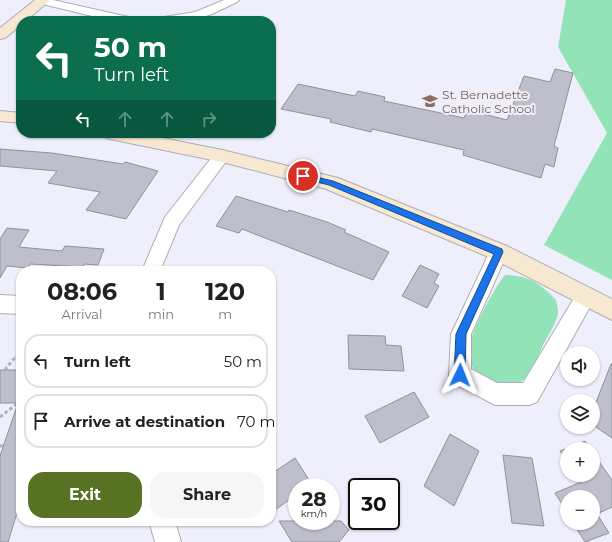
<!DOCTYPE html>
<meta charset="utf-8">
<style>
:root{--surface:#fff;--page:#f6f6f6;--text:#222;--muted:#767676;--line:#e0e0e0;--accent:#587224}
body{margin:0;font-family:Montserrat,sans-serif;background:var(--page);color:var(--text);height:100vh;display:flex;flex-direction:column;font-size:15px;white-space:nowrap}
*{box-sizing:border-box;margin:0}
p{font-size:13px;color:var(--muted)}
.icon{flex:none;width:22px;height:22px;fill:none;stroke:currentColor;stroke-width:2;stroke-linecap:round;stroke-linejoin:round}
.map{position:relative;flex:1;overflow:hidden}
.panel{position:absolute;left:16px;top:266px;width:260px;height:260px;display:flex;flex-direction:column;background:var(--surface);border-radius:16px;box-shadow:0 1px 3px #0004}
.panel>*{flex:none}
.top-card{position:absolute;left:16px;top:16px;width:260px;height:122px;border-radius:16px;box-shadow:0 1px 3px #0004;background:#0b6e4f;color:#fff;overflow:hidden}
.buttons{position:absolute;left:560px;top:346px;display:grid;gap:8px}
.buttons a{display:grid;place-items:center;width:40px;height:40px;border-radius:50%;background:var(--surface);box-shadow:0 1px 3px #0004;font-size:20px}
.speed{position:absolute;left:288px;top:478px;display:flex;gap:8px;font-size:20px;font-weight:700;text-align:center}
.speed>*{display:grid;place-content:center;width:52px;height:52px;border-radius:50%;background:var(--surface);box-shadow:0 1px 3px #0004;line-height:1}
.speed small{font-size:10px;font-weight:400}
.speed .limit{border:2px solid #111;border-radius:6px;background:#fff;color:#111}
.pin{position:absolute;display:grid;place-items:center;width:34px;height:34px;color:#fff;margin:-17px;border:2px solid #fff;border-radius:50%;box-shadow:0 1px 4px #0007}
.me{position:absolute;width:44px;margin:-22px;rotate:2deg;stroke-linejoin:round;filter:drop-shadow(0 0 3px #0008)}
.turn{display:flex;align-items:center;gap:14px;height:84px;padding:0 12px;font-size:18px}
.turn .icon{width:52px;height:52px;stroke-width:2.5}
.turn b{display:block;font-size:28px;line-height:34px}
.lanes{display:flex;align-items:center;height:38px;padding:0 12px;background:#0003;justify-content:center;gap:20px;direction:ltr}
.lanes .off{opacity:.35}
.eta{display:flex;justify-content:space-evenly;align-items:center;height:68px;text-align:center}
.eta b{font-size:24px;font-weight:700;line-height:28px}
.cta{display:flex;gap:8px;margin-top:auto;padding:8px 12px}
.cta a{flex:1;height:46px;border-radius:16px;background:var(--accent);color:#fff;font-size:16px;font-weight:700;line-height:46px;text-align:center}
.cta a+a{background:var(--page);color:var(--text)}
ul{padding:0;list-style:none}
li{display:flex;align-items:center;gap:12px;height:54px;margin:0 8px 6px;padding:0 4px;border:2px solid var(--line);border-radius:16px}
li div{flex:1}
li b{display:block;font-size:15px}
li em{font-style:normal}
.map>svg:first-child{display:block}
</style>
<div class="map">
<svg width="612" height="542" viewBox="0 0 612 542">
<rect width="100%" height="100%" fill="#eeeffb"/>
<path fill="#93e3b9" d="M566,0H612V280L544,245L607,133L558,47Z
M505,275C528,275 541,284 556,300C557,304 558,308 558,312C558,320 547,338 543,345C538,357 529,380 516,384C497,391 469,374 468,354C468,336 494,288 505,275Z"/>
<path fill="#bebfca" stroke="#90919c" d="M555,69L573,73L554,146L558,148L554,167L545,164L541,178L463,155L464,150L372,129L371,132L330,122L331,119L281,109L298,84L355,96L358,91L385,97L384,101L464,118L468,110L507,120L524,76L550,82Z
M0,149L52,153L123,164L125,162L158,171L126,219L86,210L100,192L48,183L57,171L0,166Z
M236,196L288,212L289,210L327,222L346,230L344,232L389,252L373,280L242,229L239,233L216,226Z
M7,228L29,230L19,247L62,251L65,246L104,249L98,265L84,264L83,267L30,264L28,268L7,266L0,278V239Z
M420,265L439,274L434,283L439,286L427,308L402,296Z
M348,335L385,336L386,345L401,346L404,371L349,369Z
M611,364H612V438L593,425V410Z
M0,370H21V403H0Z
M414,392L429,417L380,443L365,416Z
M18,403L21,404V500L8,542H0V456Z
M450,434L479,451L454,506L424,486Z
M585,441L590,449H567V461L560,451Z
M593,453L612,480V507L597,514L609,533L585,542L573,523H593V497H567V512L555,493L581,482L576,475H593Z
M503,455L532,458L544,526L512,523Z
M295,458L311,483L306,487H297V494L271,513V474Z
M279,521H341L349,530L339,542H292Z"/>
<g fill="none" stroke-linecap="round" stroke-linejoin="round">
<defs>
<path id="street" d="M37,0H53L133,18L135,21H113L38,3Z
M224,0H239L237,2L212,14L191,21H158L160,18L164,17L195,12Z
M222,151L228,152L230,156L179,225L160,271H142L165,217L216,152Z
M499,245L506,247L508,252L471,334V369L497,383H523L579,290L586,288L593,290L596,296L537,402L529,405H495L452,382L449,375L451,334L492,247Z
M0,295L21,296V314L0,313Z
M149,521H175L181,542H155Z"/>
<path id="secondary" d="M35,0H50L26,21H21V25L5,38L0,39V28Z
M0,111L21,113V123L0,121Z
M101,133H138L222,150L338,178L507,246L612,299V320L491,258L326,189L222,162L110,139L104,137Z"/>
</defs>
<use href="#street" stroke="#adadb8" stroke-width="2"/>
<use href="#secondary" stroke="#adadb8" stroke-width="2"/>
<path stroke="#b1b2bb" stroke-width="3" stroke-dasharray="3.5 2.5" stroke-linecap="butt" d="M5,370L16,356
M20,370L17,356L21,344
M0,417L18,403
M0,446H3"/>
<use href="#street" fill="#fff" fill-rule="evenodd"/>
<use href="#secondary" fill="#f7e8d2" fill-rule="evenodd"/>
</g>
<path fill="#1a73e8" stroke="#114b97" d="M301,174H303L333,181L502,249L503,252L466,334L465,375L463,379L460,380L456,379L454,375L456,334L494,254L329,185L301,178Z"/>
<defs>
<symbol id="school-bare" viewBox="-9 -9 18 18"><path d="M0-5L7-2L0 1L-7-2ZM-4 1L0 2.5L4 1V4Q0 6-4 4Z" fill="#8d6e63" stroke="#eeeffb" stroke-width="2.5" paint-order="stroke"/></symbol>
</defs>
<g fill-rule="evenodd">
<use href="#school-bare" x="419" y="90" width="22" height="22"/>
</g>
<g text-anchor="middle" dominant-baseline="central" stroke-width="4" stroke-linejoin="round" paint-order="stroke">
<g font-size="12" fill="#785e54" stroke="#eeeffb" text-anchor="start">
<text x="442" y="94">St. Bernadette<tspan x="442" dy="14">Catholic School</tspan></text>
</g>
</g>
</svg>
<div class="buttons">
<a><svg class="icon" aria-label="sound" viewBox="0 0 24 24"><path d="M4 9h4l5-4v14l-5-4H4zM17 9q2 3 0 6"/></svg></a>
<a><svg class="icon" aria-label="layers" viewBox="0 0 24 24"><path d="M12 4l9 5-9 5-9-5zM3 14l9 5 9-5"/></svg></a>
<a>+</a>
<a>−</a>
</div>
<div class="speed"><div>28<small>km/h</small></div><div class="limit">30</div></div>
<div class="pin" style="left:303px;top:176px;background:#d93025"><svg class="icon" aria-label="arrive" viewBox="0 0 24 24"><path d="M6 21V4h12l-3 4 3 4H6"/></svg></div>
<svg class="me" style="left:460px;top:375px" viewBox="-20 -20 40 40"><path d="M0-17L14 15 0 8-14 15z" fill="#1a73e8" stroke="#fff" stroke-width="4"/></svg>
<div class="top-card">
<div class="turn"><svg class="icon" aria-label="left" viewBox="0 0 24 24"><path d="M17 20v-9H6M10 6l-5 5 5 5"/></svg><div><b>50 m</b>Turn left</div></div>
<div class="lanes"><svg class="icon" aria-label="left" viewBox="0 0 24 24"><path d="M17 20v-9H6M10 6l-5 5 5 5"/></svg><svg class="icon off" aria-label="ahead" viewBox="0 0 24 24"><path d="M12 20V5M6 11l6-6 6 6"/></svg><svg class="icon off" aria-label="ahead" viewBox="0 0 24 24"><path d="M12 20V5M6 11l6-6 6 6"/></svg><svg class="icon off" aria-label="right" viewBox="0 0 24 24"><path d="M7 20v-9h11M14 6l5 5-5 5"/></svg></div>
</div>
<section class="panel">
<div class="eta">
<div><b>08:06</b><p>Arrival</p></div>
<div><b>1</b><p>min</p></div>
<div><b>120</b><p>m</p></div>
</div>
<ul>
<li><svg class="icon" aria-label="left" viewBox="0 0 24 24"><path d="M17 20v-9H6M10 6l-5 5 5 5"/></svg><div><b>Turn left</b></div><em>50 m</em></li>
<li><svg class="icon" aria-label="arrive" viewBox="0 0 24 24"><path d="M6 21V4h12l-3 4 3 4H6"/></svg><div><b>Arrive at destination</b></div><em>70 m</em></li>
</ul>
<div class="cta"><a>Exit</a><a>Share</a></div>
</section>
</div>
